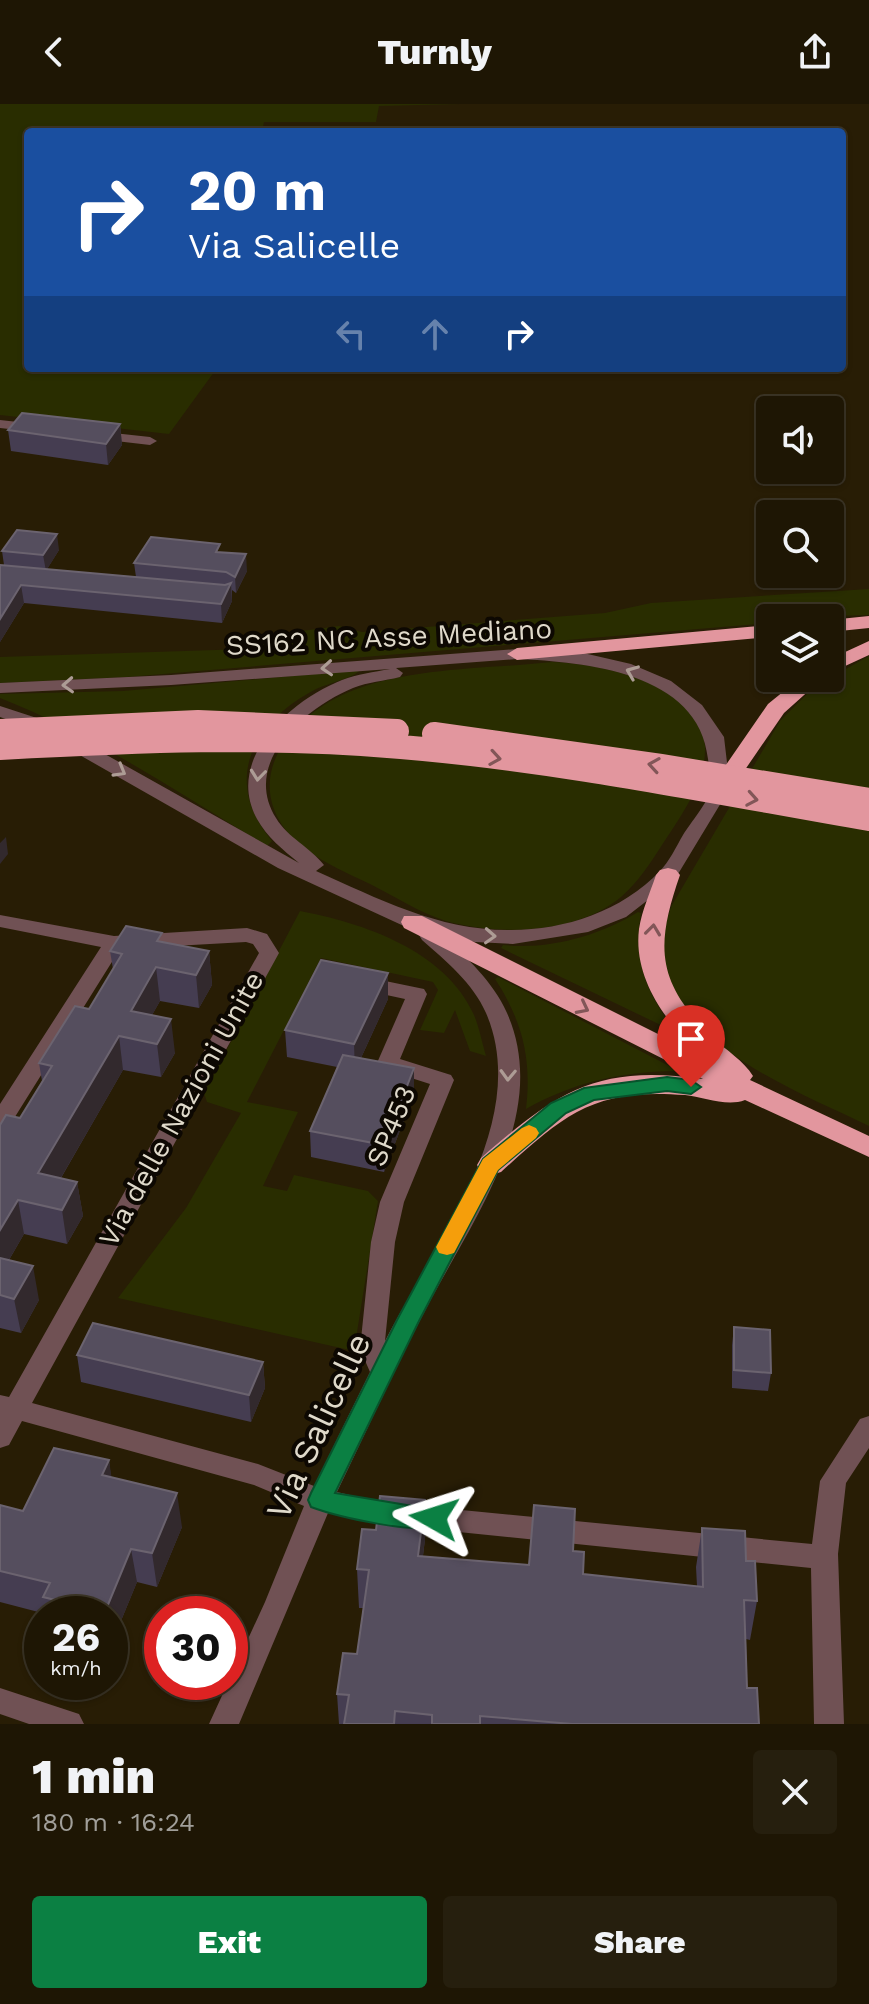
<!DOCTYPE html>
<meta charset="utf-8">
<style>
:root{--surface:#1e1604;--page:#261f0e;--text:#f1f3f6;--muted:#a19f9a;--line:#3c3526;--accent:#0b8043}
body{margin:0;font-family:"Work Sans",sans-serif;background:var(--page);color:var(--text);height:100vh;display:flex;flex-direction:column;font-size:30px;white-space:nowrap}
*{box-sizing:border-box;margin:0}
p{font-size:26px;color:var(--muted)}
.icon{flex:none;width:44px;height:44px;fill:none;stroke:currentColor;stroke-width:2;stroke-linecap:round;stroke-linejoin:round}
.map{position:relative;height:1620px;overflow:hidden}
.drawer{display:flex;flex-direction:column;background:var(--surface);flex:1}
.drawer>*{flex:none}
.guide{position:absolute;left:24px;top:24px;width:822px;height:244px;border-radius:8px;box-shadow:0 2px 6px #0004,0 0 0 2px var(--line);background:#1a4fa0;color:#fff;overflow:hidden}
.fabs{position:absolute;left:756px;top:292px;display:grid;gap:16px}
.fabs a{display:grid;place-items:center;width:88px;height:88px;border-radius:8px;background:var(--surface);box-shadow:0 2px 6px #0004,0 0 0 2px var(--line);font-size:40px}
.speed{position:absolute;left:24px;top:1492px;display:flex;gap:16px;font-size:40px;font-weight:700;text-align:center}
.speed>*{display:grid;place-content:center;width:104px;height:104px;border-radius:50%;background:var(--surface);box-shadow:0 2px 6px #0004,0 0 0 2px var(--line);line-height:1}
.speed small{font-size:20px;font-weight:400}
.speed .limit{border:12px solid #d22;background:#fff;color:#111}
.pin{position:absolute;display:grid;place-items:center;width:68px;height:68px;color:#fff;margin:-82px -34px;border-radius:50% 50% 50% 0;rotate:-45deg;box-shadow:0 0 8px #0007}
.pin .icon{rotate:45deg}
.me{position:absolute;width:88px;margin:-44px;rotate:276deg;stroke-linejoin:round;filter:drop-shadow(0 0 6px #0008)}
.turn{display:flex;align-items:center;gap:28px;height:168px;padding:0 32px;font-size:36px}
.turn .icon{width:104px;height:104px;stroke-width:2.5}
.turn b{display:block;font-size:56px;line-height:68px}
.lanes{display:flex;align-items:center;height:76px;padding:0 32px;background:#0003;justify-content:center;gap:40px;direction:ltr}
.lanes .off{opacity:.35}
.round{display:grid;place-items:center;flex:none;width:84px;height:84px;border-radius:8px;background:var(--page)}
.head{display:flex;align-items:center;justify-content:space-between;height:136px;padding:0 32px}
h1{font-size:48px;font-weight:800;line-height:60px}
.primary-button{display:flex;gap:16px;margin-top:auto;padding:16px 32px}
.primary-button a{flex:1;height:92px;border-radius:8px;background:var(--accent);color:#fff;font-size:32px;font-weight:800;line-height:92px;text-align:center}
.primary-button a+a{background:var(--page);color:var(--text)}
header{display:flex;justify-content:space-between;align-items:center;height:104px;padding:0 32px;background:var(--surface);font-size:36px;font-weight:800}
.map>svg:first-child{display:block}
</style>
<header><svg class="icon" aria-label="back" viewBox="0 0 24 24"><path d="M15 5l-7 7 7 7"/></svg>Turnly<svg class="icon" aria-label="share" viewBox="0 0 24 24"><path d="M12 15V3M7 8l5-5 5 5M5 13v7h14v-7"/></svg></header>
<div class="map">
<svg width="869" height="1620" viewBox="0 0 869 1620">
<rect width="100%" height="100%" fill="#281d05"/>
<path fill="#292d00" d="M0,0H460L379,2L376,18H264L262,28H28V264H217L169,330L0,311Z
M869,485V511L770,514V519L127,573L0,579V553L246,545L249,534L339,522L362,528L605,509L651,499Z
M869,552V1022C787,982 622,922 672,801L780,617L814,583Z
M552,558C601,560 700,579 705,642C707,676 680,714 662,741C650,760 638,778 621,793C577,830 499,832 446,817C420,809 394,792 370,780C337,764 296,748 278,714C248,657 305,604 354,586C415,563 487,565 552,558Z
M360,566C354,574 329,579 316,585C253,618 221,676 272,737L267,742C180,690 94,631 0,594V590L123,587Z
M300,807C363,819 445,846 474,911C479,923 482,938 486,952L470,947L455,906L444,929L420,926L438,886L433,878L321,854L247,998L298,1008L263,1082L287,1087L294,1071L368,1087L378,1097L354,1247L118,1194L186,1104L241,1009L207,998L204,989Z
M638,808L641,809C635,842 640,871 657,900C662,910 670,917 673,927L501,844L503,841C549,846 599,832 638,808Z
M498,873L679,967C623,967 574,978 526,1005C532,955 522,916 495,875Z"/>
<g fill="none" stroke-linecap="round" stroke-linejoin="round">
<path fill="#705154" fill-rule="evenodd" d="M0,316L36,320L43,324L36,328L0,324Z
M95,327L150,333L157,337L150,341L90,334L88,331Z
M517,545L579,548L631,560L671,577L702,601L724,633L730,684L675,775L626,813L588,828L513,840L475,838L441,830C466,853 493,877 507,909C551,1008 475,1113 430,1197C397,1260 368,1324 337,1388L380,1398L812,1440L820,1377L860,1315L869,1312V1344L846,1379L838,1450L844,1620H814L811,1464L380,1420L328,1409L239,1620H209L265,1498L304,1402L254,1381L22,1317L9,1341L0,1344V1291L9,1293L259,849L253,840L246,838L120,845L8,1024L0,1026V1000L101,843L0,823V811L114,832L247,824L267,830L279,849L32,1299L258,1360L314,1382L370,1268L360,1245L371,1138L380,1098L430,980L380,964L377,959L405,895L354,884L351,879L361,872L424,885L427,890L400,955L451,971L454,976L404,1098L395,1138L385,1237C432,1144 533,1018 486,909C473,879 446,857 422,836L419,831L422,826L406,823L278,764L34,625L0,613V602L46,617L299,759C283,746 267,733 257,715C224,655 291,596 342,576C357,570 374,568 390,565L171,581L0,589V579L171,571ZM517,555C585,558 699,568 708,655C709,663 713,677 711,685C707,700 691,718 683,731C676,743 669,758 660,767C622,807 565,826 511,826C440,827 379,795 316,767L324,761C310,743 288,734 276,714C241,658 305,604 353,584C368,578 384,577 400,573L403,569L396,564Z
M0,1584L79,1610L84,1620H29L0,1610Z"/>
<path fill="#e2969e" fill-rule="evenodd" d="M869,512V524L830,528V516Z
M770,521V533L517,556L507,550L517,544Z
M869,537V551L830,569V555Z
M800,574H823L784,609L729,689H713L710,684L768,600Z
M668,764L676,766L680,771C655,843 656,878 713,934C726,946 744,957 753,972L750,976L869,1032V1053L745,996C727,1003 703,993 685,991C593,984 565,1010 501,1068L491,1071L481,1068L477,1061L481,1054C558,987 597,960 703,975L404,824L401,818L404,812H422L700,951C666,918 633,875 639,825C642,806 650,789 656,771L660,766Z"/>
<path stroke="#e2969e" stroke-width="24" d="M0,627L198,618L397,627
M434,630L661,662L869,696
M0,644C133,637 267,631 401,643C558,656 713,688 869,715"/>
</g>
<path fill="#453d51" d="M120,320L122,341L108,361L11,347L8,326Z
M59,446L47,465L136,473L134,459L220,448L247,467L236,489L232,486V497L222,519L24,499L0,538V461H4L2,447Z
M163,838L209,847L212,881L199,904L160,897L152,911L175,949L161,973L123,966L61,1074L77,1078L83,1112L67,1140L24,1130L9,1156L39,1196L21,1229L0,1224V1021L20,1014L42,977L39,959L89,905L113,865L110,847Z
M388,869V895L361,954L414,964V990L384,1068L311,1053L310,1027L337,963L287,953L285,926Z
M734,1223L771,1269L768,1287L732,1284V1241Z
M77,1251L263,1258L265,1284L251,1318L81,1278Z
M109,1356L111,1374L182,1423L157,1483L137,1478L111,1541L110,1510H46L0,1498V1401L23,1407Z
M702,1424L746,1457L757,1497L750,1536L746,1535L747,1584L759,1620H339L337,1590L357,1550L363,1504H359L357,1465L425,1435L423,1452L529,1461L573,1447L583,1470L697,1482L696,1463Z"/>
<path fill="#32292d" d="M120,320L122,341L108,361L106,340Z
M57,430L59,446L46,467L43,451Z
M246,450L247,467L236,489L235,473Z
M231,479L232,497L222,519L221,500Z
M21,481L24,499L0,538V515Z
M6,733L8,750L0,760V739Z
M209,847L212,881L199,904L196,871Z
M156,863L160,897L138,936L131,907Z
M388,869V895L355,967L354,940Z
M171,915L175,949L161,973L157,940Z
M119,932L123,966L44,1103L38,1069Z
M414,964V990L384,1068V1041Z
M77,1078L83,1112L67,1140L62,1106Z
M18,1096L24,1130L0,1171V1126Z
M33,1162L39,1196L21,1229L14,1195Z
M263,1258L265,1284L251,1318L249,1291Z
M109,1356L114,1390L102,1371Z
M177,1389L182,1423L157,1483L152,1449Z
M425,1396V1435L418,1490V1452Z
M131,1445L137,1478L111,1541L110,1510H105V1508Z"/>
<path fill="#554e5e" stroke="#6b636f" stroke-width="2" d="M405,24L418,27L417,28H404Z
M22,309L120,320L106,340L8,326Z
M17,426L57,430L43,451L2,447Z
M151,433L220,440L216,448L246,450L235,473L226,468L134,459Z
M0,461L225,481L231,479L221,500L21,481L0,515Z
M126,822L162,829L157,837L209,847L196,871L156,863L131,907L171,915L157,940L119,932L38,1069L77,1078L62,1106L18,1096L0,1126V1021L6,1011L20,1014L52,962L39,959L75,902L89,905L122,850L110,847Z
M321,856L388,869L354,940L285,926Z
M343,951L414,964L384,1041L310,1027Z
M0,1154L33,1162L14,1195L0,1191Z
M93,1219L263,1258L249,1291L77,1251Z
M734,1223L770,1226L771,1269L734,1266Z
M54,1344L109,1356L102,1371L177,1389L152,1449L131,1445L105,1508L43,1493L50,1479L0,1467V1401L23,1407Z
M380,1392L425,1396L418,1452L529,1461L534,1401L575,1405L573,1447L584,1448L583,1470L703,1483L702,1424L745,1427L746,1457H755L757,1497L744,1496L747,1584H757L759,1620H572L480,1612V1620H432V1611L395,1607L394,1620H344L349,1591L337,1590L343,1549L357,1550L369,1466L357,1465L362,1425L376,1426Z"/>
<defs><path id="oneway-chevron" d="M-2-3.5L2.5 0L-2 3.5" fill="none" stroke-width="1.6" stroke-linecap="round" stroke-linejoin="round" transform="scale(2)"/></defs>
<g stroke="#ad9c95">
<use href="#oneway-chevron" transform="translate(327 564) rotate(176)"/>
<use href="#oneway-chevron" transform="translate(632 568) rotate(-158)"/>
<use href="#oneway-chevron" transform="translate(68 581) rotate(177)"/>
<use href="#oneway-chevron" transform="translate(120 667) rotate(30)"/>
<use href="#oneway-chevron" transform="translate(258 671) rotate(96)"/>
<use href="#oneway-chevron" transform="translate(490 832) rotate(3)"/>
<use href="#oneway-chevron" transform="translate(508 971) rotate(92)"/>
</g>
<g stroke="#825658">
<use href="#oneway-chevron" transform="translate(495 654) rotate(9)"/>
<use href="#oneway-chevron" transform="translate(654 661) rotate(-171)"/>
<use href="#oneway-chevron" transform="translate(752 695) rotate(10)"/>
<use href="#oneway-chevron" transform="translate(653 826) rotate(-83)"/>
<use href="#oneway-chevron" transform="translate(583 904) rotate(27)"/>
</g>
<path fill="#0b8043" stroke="#07532c" stroke-width="2" d="M667,973L691,976L701,983L691,990L667,987L594,996L566,1009L498,1066L419,1217L335,1389L442,1407L446,1414L442,1422C417,1431 338,1413 311,1403L308,1396L311,1389L397,1216L483,1055L551,999L584,984Z"/>
<path fill="#f59e0b" d="M529,1021L536,1024L539,1029L536,1034L498,1066L454,1149L447,1151L439,1149L436,1143L483,1055L522,1024Z"/>
<g text-anchor="middle" dominant-baseline="central" stroke-width="8" stroke-linejoin="round" paint-order="stroke">
<g font-size="28" fill="#dfd9ca" stroke="#0d0802">
<text transform="translate(389 533) rotate(-3)">SS162 NC Asse Mediano</text>
<text transform="translate(181 1005) rotate(-61)">Via delle Nazioni Unite</text>
<text transform="translate(391 1022) rotate(-67)">SP453</text>
</g>
<g font-size="34" fill="#dfd9ca" stroke="#0d0802">
<text transform="translate(318 1322) rotate(-65)">Via Salicelle</text>
</g>
</g>
</svg>
<div class="fabs">
<a><svg class="icon" aria-label="sound" viewBox="0 0 24 24"><path d="M4 9h4l5-4v14l-5-4H4zM17 9q2 3 0 6"/></svg></a>
<a><svg class="icon" aria-label="search" viewBox="0 0 24 24"><circle cx="10" cy="10" r="6"/><path d="M15 15l6 6"/></svg></a>
<a><svg class="icon" aria-label="layers" viewBox="0 0 24 24"><path d="M12 4l9 5-9 5-9-5zM3 14l9 5 9-5"/></svg></a>
</div>
<div class="speed"><div>26<small>km/h</small></div><div class="limit">30</div></div>
<div class="pin" style="left:691px;top:983px;background:#d93025"><svg class="icon" aria-label="arrive" viewBox="0 0 24 24"><path d="M6 21V4h12l-3 4 3 4H6"/></svg></div>
<svg class="me" style="left:434px;top:1414px" viewBox="-20 -20 40 40"><path d="M0-17L14 15 0 8-14 15z" fill="#0b8043" stroke="#fff" stroke-width="4"/></svg>
<div class="guide">
<div class="turn"><svg class="icon" aria-label="right" viewBox="0 0 24 24"><path d="M7 20v-9h11M14 6l5 5-5 5"/></svg><div><b>20 m</b>Via Salicelle</div></div>
<div class="lanes"><svg class="icon off" aria-label="left" viewBox="0 0 24 24"><path d="M17 20v-9H6M10 6l-5 5 5 5"/></svg><svg class="icon off" aria-label="ahead" viewBox="0 0 24 24"><path d="M12 20V5M6 11l6-6 6 6"/></svg><svg class="icon" aria-label="right" viewBox="0 0 24 24"><path d="M7 20v-9h11M14 6l5 5-5 5"/></svg></div>
</div>
</div>
<section class="drawer">
<div class="head"><div><h1>1 min</h1><p>180 m · 16:24</p></div><a class="round"><svg class="icon" aria-label="close" viewBox="0 0 24 24"><path d="M6 6l12 12M18 6L6 18"/></svg></a></div>
<div class="primary-button"><a>Exit</a><a>Share</a></div>
</section>
